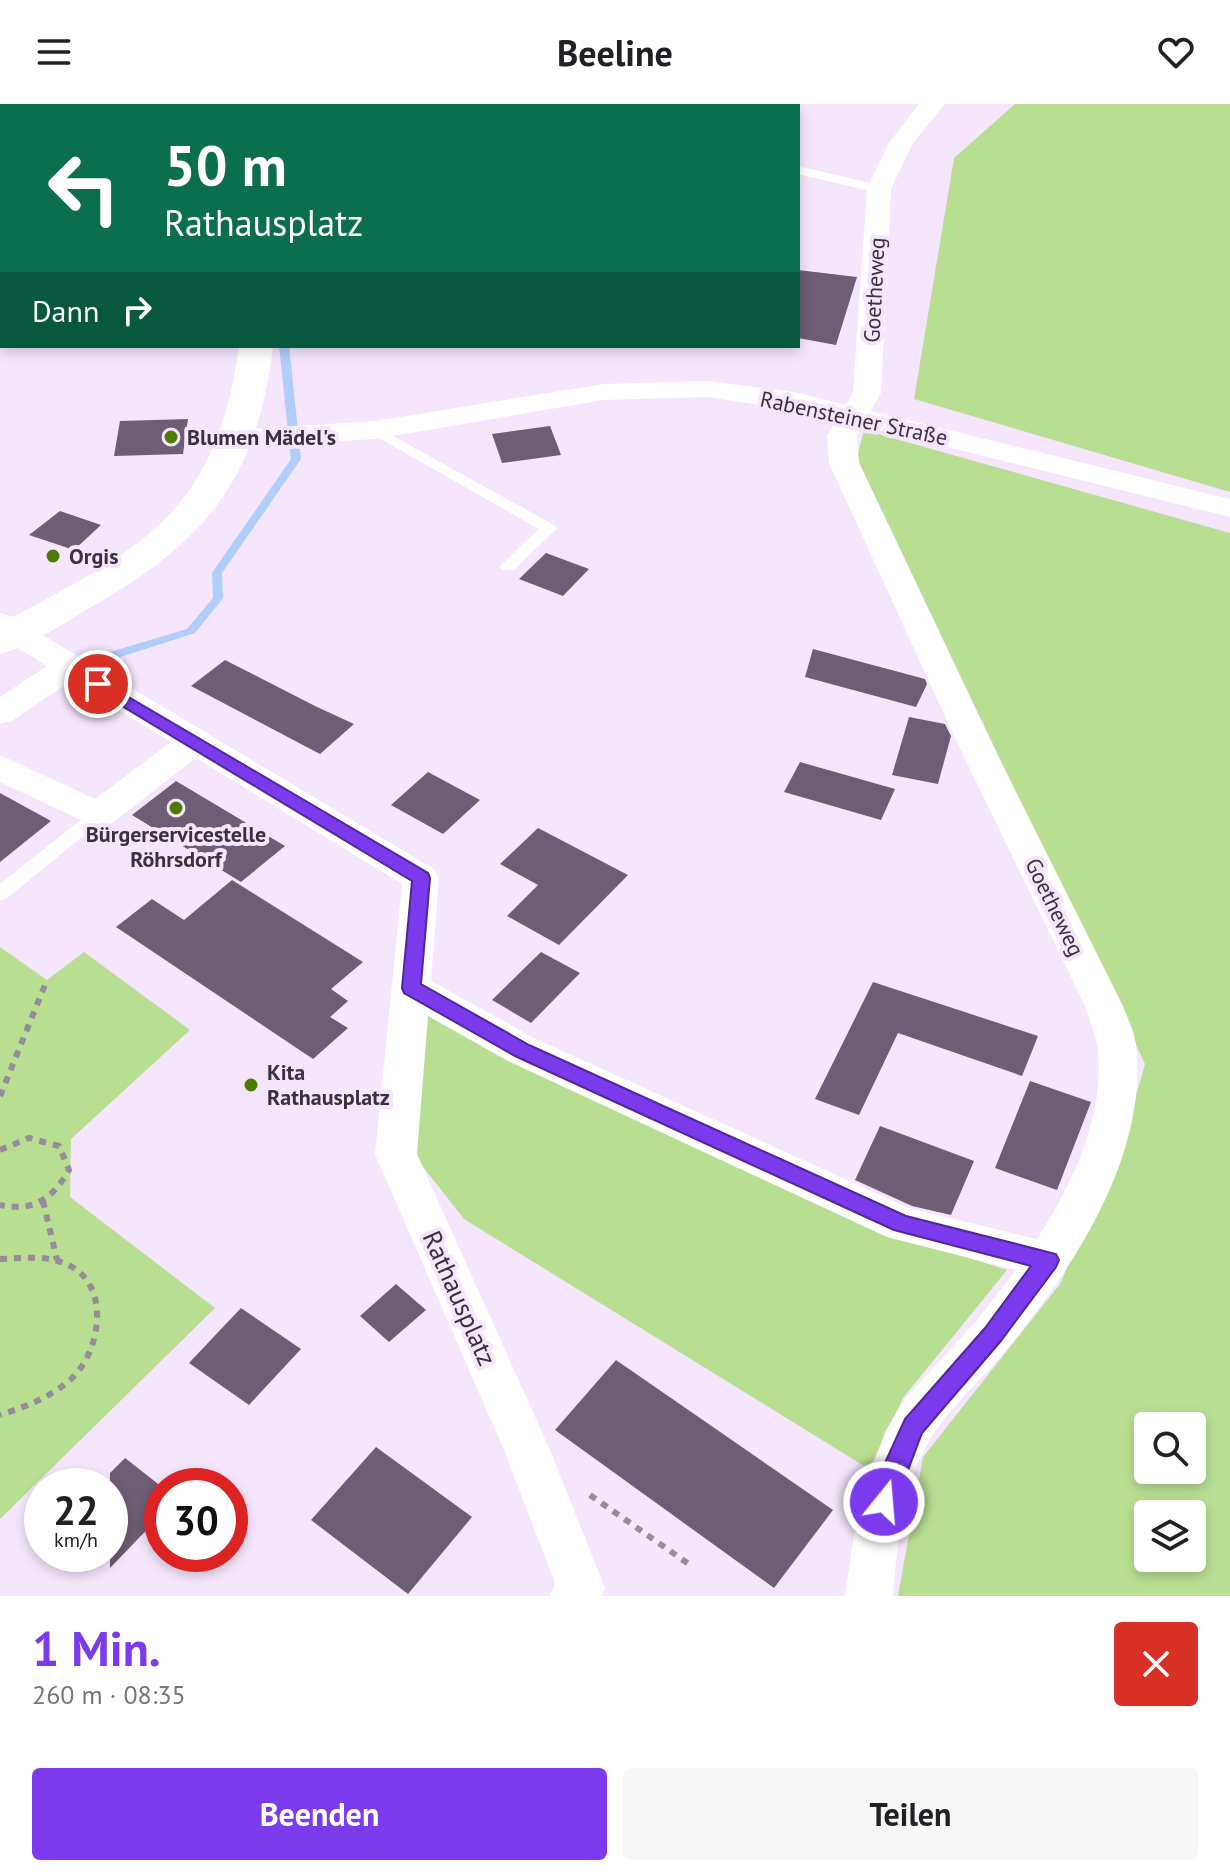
<!DOCTYPE html>
<html lang="de">
<meta charset="utf-8">
<style>
:root{--surface:#fff;--page:#f6f6f6;--text:#202124;--muted:#757577;--accent:#7c3aed}
body{margin:0;font-family:"PT Sans",sans-serif;background:var(--page);color:var(--text);height:100vh;display:flex;flex-direction:column;font-size:30px;white-space:nowrap}
*{box-sizing:border-box;margin:0}
p{font-size:26px;color:var(--muted)}
.icon{flex:none;width:44px;height:44px;fill:none;stroke:currentColor;stroke-width:2;stroke-linecap:round;stroke-linejoin:round}
.map{position:relative;height:1492px;overflow:hidden}
.panel{display:flex;flex-direction:column;background:var(--surface);flex:1}
.panel>*{flex:none}
.hud{position:absolute;left:0px;top:0px;width:800px;height:244px;box-shadow:0 4px 12px #0003;background:#0b6e4f;color:#fff;overflow:hidden}
.controls{position:absolute;left:1134px;top:1308px;display:grid;gap:16px}
.controls a{display:grid;place-items:center;width:72px;height:72px;border-radius:8px;background:var(--surface);box-shadow:0 4px 12px #0003;font-size:40px}
.speed{position:absolute;left:24px;top:1364px;display:flex;gap:16px;font-size:40px;font-weight:700;text-align:center}
.speed>*{display:grid;place-content:center;width:104px;height:104px;border-radius:50%;background:var(--surface);box-shadow:0 4px 12px #0003;line-height:1}
.speed small{font-size:20px;font-weight:400}
.speed .limit{border:12px solid #d22;background:#fff;color:#111}
.pin{position:absolute;display:grid;place-items:center;width:68px;height:68px;color:#fff;margin:-34px;border:4px solid #fff;border-radius:50%;box-shadow:0 2px 8px #0007}
.me{position:absolute;width:88px;margin:-44px;rotate:17deg;stroke-linejoin:round;filter:drop-shadow(0 0 6px #0008)}
.turn{display:flex;align-items:center;gap:28px;height:168px;padding:0 32px;font-size:36px}
.turn .icon{width:104px;height:104px;stroke-width:2.5}
.turn b{display:block;font-size:56px;line-height:68px}
.then{display:flex;align-items:center;height:76px;padding:0 32px;background:#0003;gap:16px;font-size:30px}
.round{display:grid;place-items:center;flex:none;width:84px;height:84px;border-radius:8px;background:var(--page)}
.head{display:flex;align-items:center;justify-content:space-between;height:136px;padding:0 32px}
h1{font-size:48px;font-weight:800;line-height:60px;color:var(--accent)}
.cta{display:flex;gap:16px;margin-top:auto;padding:16px 32px}
.cta a{flex:1;height:92px;border-radius:8px;background:var(--accent);color:#fff;font-size:32px;font-weight:800;line-height:92px;text-align:center}
.cta a+a{background:var(--page);color:var(--text)}
header{display:flex;justify-content:space-between;align-items:center;height:104px;padding:0 32px;background:var(--surface);font-size:36px;font-weight:800}
.map>svg:first-child{display:block}
</style>
<header><svg class="icon" aria-label="menu" viewBox="0 0 24 24"><path d="M4 6h16M4 12h16M4 18h16"/></svg>Beeline<svg class="icon" aria-label="heart" viewBox="0 0 24 24"><path d="M12 20l-8-8c-3-5 5-10 8-4 3-6 11-1 8 4z"/></svg></header>
<div class="map">
<svg width="1230" height="1492" viewBox="0 0 1230 1492">
<rect width="100%" height="100%" fill="#f5e6fd"/>
<path fill="#b8de92" fill-rule="evenodd" d="M1015,0H1230V388L914,295L954,54Z
M864,326L1230,429V1492H898L923,1353L1060,1180L1123,1038L1145,960L857,354ZM1148,1322H1192V1366H1148ZM1148,1410H1192V1454H1148Z
M0,843L47,876L84,848L190,926L71,1035L70,1093L215,1204L0,1415Z
M425,908L891,1129L1007,1166L903,1294L869,1365L464,1115L413,1050Z"/>
<g fill="none" stroke-linecap="round" stroke-linejoin="round">
<path fill="#b1cdfc" fill-rule="evenodd" d="M299,0H308L306,2H298Z
M279,242H289L301,355L222,469L223,494L195,529L111,556H103L102,553L103,550L187,525L213,494L212,469L291,355Z"/>
</g>
<path fill="#6d5d75" d="M798,166L857,173L836,241L798,234Z
M188,315L183,350L114,352L120,317Z
M550,322L561,351L502,359L492,330Z
M60,407L101,421L74,446L29,431Z
M546,449L589,465L563,492L519,475Z
M813,545L925,575L927,580L916,603L805,573Z
M225,556L315,602L354,620L320,650L191,582Z
M909,613L945,620L951,632L938,680L892,671Z
M800,658L895,685L881,716L784,688Z
M428,668L480,696L443,730L391,701Z
M176,677L285,742L241,778L132,711Z
M0,689L51,717L0,758Z
M538,724L628,771L559,841L507,812L538,781L500,760Z
M232,776L363,858L331,885L348,897L330,913L348,924L313,955L116,823L152,795L184,816Z
M541,848L580,869L531,919L492,896Z
M873,878L1038,932L1022,972L898,929L859,1011L815,995Z
M1030,977L1091,998L1057,1086L995,1064Z
M880,1022L974,1057L951,1111L912,1102L855,1076Z
M396,1180L426,1206L389,1238L360,1212Z
M241,1204L301,1245L249,1301L189,1259Z
M616,1256L833,1406L774,1484L555,1326Z
M376,1343L472,1413L408,1490L311,1416Z
M125,1354L162,1383V1410L110,1464V1369Z"/>
<g fill="none" stroke-linecap="round" stroke-linejoin="round">
<path stroke="#968a9b" stroke-width="6" stroke-dasharray="7 7" stroke-linecap="butt" d="M0,992L47,876
M0,1046L29,1034L59,1042L69,1066C52,1095 34,1108 0,1101
M43,1097L57,1156
M0,1155C25,1154 49,1150 72,1163C111,1185 100,1250 70,1276C49,1294 27,1302 0,1311
M590,1391L693,1463"/>
<path fill="#fff" fill-rule="evenodd" d="M515,0H525L527,2H513Z
M798,62L883,82L885,85L879,89L798,70Z
M375,322L554,421L557,424L514,466H502L500,463L502,460L539,425L370,329L368,326Z
M98,705L107,711L104,715L6,795L0,797V780L92,707Z"/>
<path fill="#fff" fill-rule="evenodd" d="M919,0H945L913,39L891,85L881,289L871,307L1230,395V413L862,322L857,332L859,359L989,634L1122,900C1127,913 1134,926 1136,940C1149,1051 1073,1165 1006,1246C981,1277 948,1304 928,1339C902,1384 897,1441 893,1492H845L858,1404L886,1326L905,1295L977,1216L1016,1166L887,1133L508,957L428,912L417,1050L550,1346L605,1484L602,1492H550L555,1479L504,1346L375,1050L402,780L196,654L111,720L98,724L0,678V651L95,695L171,638L71,577L12,617L0,620V593L47,562L0,533V509L11,512L434,765L439,774L431,877L536,935L909,1104L1037,1135C1073,1080 1109,1004 1096,936C1093,923 1088,912 1084,900L955,634L829,359L827,332L837,316L794,306L707,293L604,296L375,335L234,344L224,341L219,335L224,329L234,326L375,317L604,280L707,277L794,288L846,301L853,289L867,85L889,39Z
M0,17H2L0,32Z"/>
<path fill="#fff" fill-rule="evenodd" d="M226,0H254V2H226Z
M239,242H273C257,378 204,439 88,505C60,521 31,542 0,550V520C139,445 216,413 239,242Z"/>
</g>
<path fill="#7c3aed" stroke="#51269a" stroke-width="2" d="M98,575L428,769L430,774L421,880L529,941L906,1112L1056,1150L1059,1156L1056,1163L1000,1238L922,1329L893,1406L884,1410L876,1406L872,1398L878,1374L905,1315L985,1224L1031,1162L894,1126L515,952L404,889L402,884L412,777L92,584V576Z"/>
<g fill="#4e7c03" stroke="#f5e6fd" stroke-width="3">
<circle cx="171" cy="333" r="8"/>
<circle cx="53" cy="452" r="8"/>
<circle cx="176" cy="704" r="8"/>
<circle cx="251" cy="981" r="8"/>
</g>
<g text-anchor="middle" dominant-baseline="central" stroke-width="8" stroke-linejoin="round" paint-order="stroke">
<g font-size="22" fill="#39313c" stroke="#f5e6fd">
<text transform="translate(874 186) rotate(-87)">Goetheweg</text>
<text transform="translate(854 314) rotate(12)">Rabensteiner Straße</text>
<text transform="translate(1055 803) rotate(64)">Goetheweg</text>
</g>
<g font-size="22" font-weight="bold" fill="#39313c" stroke="#f5e6fd" text-anchor="start">
<text x="187" y="333">Blumen Mädel's</text>
<text x="69" y="452">Orgis</text>
<text x="176" y="730" text-anchor="middle">Bürgerservicestelle<tspan x="176" dy="25">Röhrsdorf</tspan></text>
<text x="267" y="968">Kita<tspan x="267" dy="25">Rathausplatz</tspan></text>
</g>
<g font-size="26" fill="#39313c" stroke="#f5e6fd">
<text transform="translate(460 1194) rotate(66)">Rathausplatz</text>
</g>
</g>
</svg>
<div class="controls">
<a><svg class="icon" aria-label="search" viewBox="0 0 24 24"><circle cx="10" cy="10" r="6"/><path d="M15 15l6 6"/></svg></a>
<a><svg class="icon" aria-label="layers" viewBox="0 0 24 24"><path d="M12 4l9 5-9 5-9-5zM3 14l9 5 9-5"/></svg></a>
</div>
<div class="speed"><div>22<small>km/h</small></div><div class="limit">30</div></div>
<div class="pin" style="left:98px;top:580px;background:#d93025"><svg class="icon" aria-label="arrive" viewBox="0 0 24 24"><path d="M6 21V4h12l-3 4 3 4H6"/></svg></div>
<svg class="me" style="left:884px;top:1398px" viewBox="-20 -20 40 40"><circle r="17" fill="#7c3aed" stroke="#fff" stroke-width="3"/><path d="M0-11L8 9 0 5-8 9z" fill="#fff"/></svg>
<div class="hud">
<div class="turn"><svg class="icon" aria-label="left" viewBox="0 0 24 24"><path d="M17 20v-9H6M10 6l-5 5 5 5"/></svg><div><b>50 m</b>Rathausplatz</div></div>
<div class="then">Dann<svg class="icon" aria-label="right" viewBox="0 0 24 24"><path d="M7 20v-9h11M14 6l5 5-5 5"/></svg></div>
</div>
</div>
<section class="panel">
<div class="head"><div><h1>1 Min.</h1><p>260 m · 08:35</p></div><a class="round" style="background:#d93025;color:#fff"><svg class="icon" aria-label="close" viewBox="0 0 24 24"><path d="M6 6l12 12M18 6L6 18"/></svg></a></div>
<div class="cta"><a>Beenden</a><a>Teilen</a></div>
</section>
